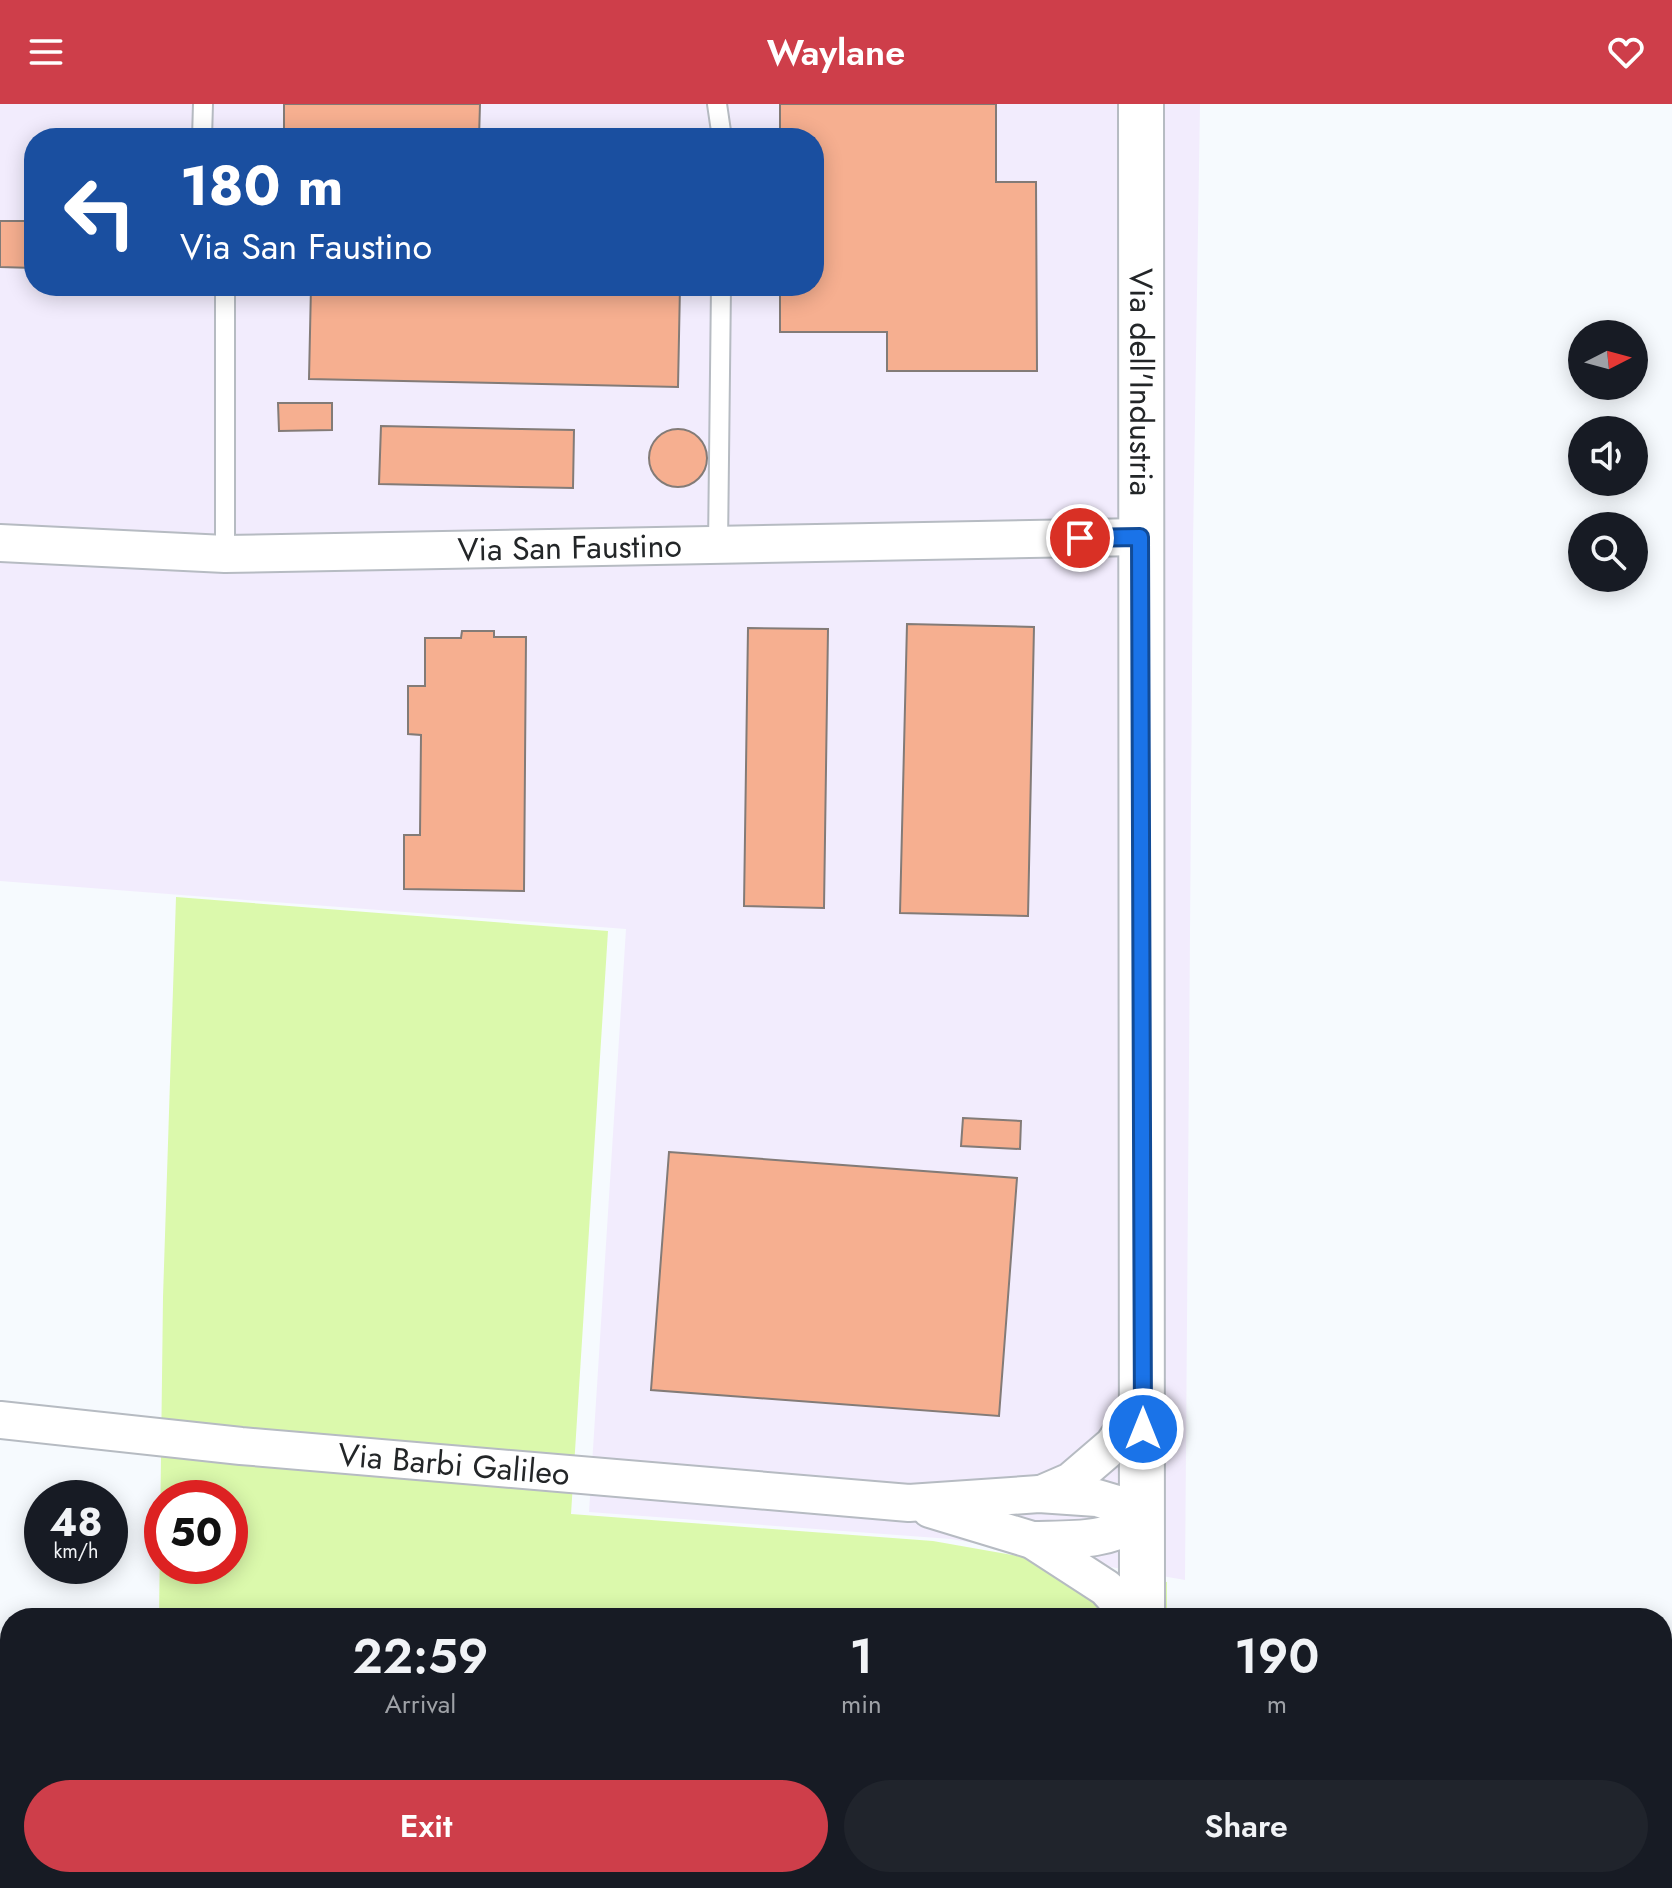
<!DOCTYPE html>
<style>
:root{--surface:#171b24;--page:#20242c;--text:#f1f3f6;--muted:#9ea1a6;--accent:#ce3e4a}
body{margin:0;font-family:Jost,sans-serif;background:var(--page);color:var(--text);height:100vh;display:flex;flex-direction:column;font-size:30px;white-space:nowrap}
*{box-sizing:border-box;margin:0}
p{font-size:26px;color:var(--muted)}
.icon{flex:none;width:44px;height:44px;fill:none;stroke:currentColor;stroke-width:2;stroke-linecap:round;stroke-linejoin:round}
.map{position:relative;flex:1;overflow:hidden}
.side{position:absolute;left:0px;top:1504px;width:1672px;height:280px;display:flex;flex-direction:column;background:var(--surface);border-radius:32px 32px 0 0;box-shadow:0 4px 20px #0003}
.side>*{flex:none}
.guide{position:absolute;left:24px;top:24px;width:800px;height:168px;border-radius:32px;box-shadow:0 4px 20px #0003;background:#1a4fa0;color:#fff;overflow:hidden}
.needle{width:52px;rotate:84deg}
.buttons{position:absolute;left:1568px;top:216px;display:grid;gap:16px}
.buttons a{display:grid;place-items:center;width:80px;height:80px;border-radius:50%;background:var(--surface);box-shadow:0 4px 20px #0003;font-size:40px}
.speed{position:absolute;left:24px;top:1376px;display:flex;gap:16px;font-size:40px;font-weight:700;text-align:center}
.speed>*{display:grid;place-content:center;width:104px;height:104px;border-radius:50%;background:var(--surface);box-shadow:0 4px 20px #0003;line-height:1}
.speed small{font-size:20px;font-weight:400}
.speed .limit{border:12px solid #d22;background:#fff;color:#111}
.pin{position:absolute;display:grid;place-items:center;width:68px;height:68px;color:#fff;margin:-34px;border:4px solid #fff;border-radius:50%;box-shadow:0 2px 8px #0007}
.me{position:absolute;width:88px;margin:-44px;rotate:0deg;stroke-linejoin:round;filter:drop-shadow(0 0 6px #0008)}
.turn{display:flex;align-items:center;gap:28px;height:168px;padding:0 24px;font-size:36px}
.turn .icon{width:104px;height:104px;stroke-width:2.5}
.turn b{display:block;font-size:56px;line-height:68px}
.eta{display:flex;justify-content:space-evenly;align-items:center;height:136px;text-align:center}
.eta b{font-size:48px;font-weight:600;line-height:56px}
.action{display:flex;gap:16px;margin-top:auto;padding:16px 24px}
.action a{flex:1;height:92px;border-radius:48px;background:var(--accent);color:#fff;font-size:32px;font-weight:600;line-height:92px;text-align:center}
.action a+a{background:var(--page);color:var(--text)}
header{display:flex;justify-content:space-between;align-items:center;height:104px;padding:0 24px;background:var(--accent);color:#fff;font-size:36px;font-weight:600}
.map>svg:first-child{display:block}
</style>
<header><svg class="icon" aria-label="menu" viewBox="0 0 24 24"><path d="M4 6h16M4 12h16M4 18h16"/></svg>Waylane<svg class="icon" aria-label="heart" viewBox="0 0 24 24"><path d="M12 20l-8-8c-3-5 5-10 8-4 3-6 11-1 8 4z"/></svg></header>
<div class="map">
<svg width="1672" height="1784" viewBox="0 0 1672 1784">
<rect width="100%" height="100%" fill="#f6fafe"/>
<path fill="#f2ecfd" fill-rule="evenodd" d="M0,0H1200L1193,441L1185,1476L951,1435L589,1408L626,825L0,777ZM34,34H814V182H34Z"/>
<path fill="#dbf9ac" fill-rule="evenodd" d="M176,793L608,827L571,1410L933,1437L1167,1478V1514H159L163,1193ZM162,1394H230V1462H162Z
M437,1774H1166V1784H653L652,1781Z"/>
<path fill="#f6af90" stroke="#837b77" stroke-width="2" d="M284,0H480L479,34H284Z
M780,0H996V78H1036L1037,267H887V228H780V182H814V34H780Z
M579,30L681,32V34H579Z
M0,117H34V164L0,163Z
M311,182H680L678,283L309,275Z
M278,299H332V326L279,327Z
M381,322L574,326L573,384L379,380Z
M649 354a29 29 0 1 1 58 0a29 29 0 1 1-58 0Z
M907,520L1034,523L1028,812L900,809Z
M748,524L828,525L824,804L744,802Z
M462,527H494V533H526L524,787L404,785V731H420L421,631L408,630V582H425V534H461Z
M963,1014L1021,1017L1020,1045L961,1042Z
M669,1048L1017,1074L999,1312L651,1286Z"/>
<g fill="none" stroke-linecap="round" stroke-linejoin="round">
<defs>
<path id="service" d="M717,0L722,34
M202,34L203,0
M225,184V450
M718,442L721,182"/>
<g id="minor">
<path id="s1" d="M0,439L225,450L1140,433"/>
<path id="s2" d="M0,1316L241,1342L909,1399L1039,1390L1097,1394L1124,1402L1142,1416C1104,1438 1075,1435 1032,1436"/>
<path d="M1041,1390L1071,1377L1113,1341L1144,1295"/>
<path d="M930,1405L1032,1436L1106,1484L1133,1514"/>
</g>
<g id="secondary">
<path id="s3" d="M1141,0L1142,1514"/>
<path d="M1139,1784V1774"/>
</g>
</defs>
<use href="#service" stroke="#b6bbc2" stroke-width="22"/>
<use href="#minor" stroke="#b6bbc2" stroke-width="40"/>
<use href="#secondary" stroke="#b6bbc2" stroke-width="48"/>
<use href="#service" stroke="#fff" stroke-width="18"/>
<use href="#minor" stroke="#fff" stroke-width="36"/>
<use href="#secondary" stroke="#fff" stroke-width="44"/>
</g>
<g fill="none" stroke-linecap="round" stroke-linejoin="round">
<defs>
<path id="route" d="M1080,434L1140,433L1143,1325"/>
</defs>
<use href="#route" stroke="#114b97" stroke-width="20"/>
<use href="#route" stroke="#1a73e8" stroke-width="14"/>
</g>
<g text-anchor="middle" dominant-baseline="central" stroke-width="8" stroke-linejoin="round" paint-order="stroke">
<g font-size="32" fill="#232628" stroke="#fff">
<text stroke="none"><textPath href="#s3" startOffset="278">Via dell'Industria</textPath></text>
<text stroke="none"><textPath href="#s1" startOffset="570">Via San Faustino</textPath></text>
<text stroke="none"><textPath href="#s2" startOffset="456">Via Barbi Galileo</textPath></text>
</g>
</g>
</svg>
<div class="buttons">
<a><svg class="needle" viewBox="-14 -14 28 28"><path d="M0-13l5 13h-10z" fill="#e53935"/><path d="M0 13l5-13h-10z" fill="#9ea1a6"/></svg></a>
<a><svg class="icon" aria-label="sound" viewBox="0 0 24 24"><path d="M4 9h4l5-4v14l-5-4H4zM17 9q2 3 0 6"/></svg></a>
<a><svg class="icon" aria-label="search" viewBox="0 0 24 24"><circle cx="10" cy="10" r="6"/><path d="M15 15l6 6"/></svg></a>
</div>
<div class="speed"><div>48<small>km/h</small></div><div class="limit">50</div></div>
<div class="pin" style="left:1080px;top:434px;background:#d93025"><svg class="icon" aria-label="arrive" viewBox="0 0 24 24"><path d="M6 21V4h12l-3 4 3 4H6"/></svg></div>
<svg class="me" style="left:1143px;top:1325px" viewBox="-20 -20 40 40"><circle r="17" fill="#1a73e8" stroke="#fff" stroke-width="3"/><path d="M0-11L8 9 0 5-8 9z" fill="#fff"/></svg>
<div class="guide">
<div class="turn"><svg class="icon" aria-label="left" viewBox="0 0 24 24"><path d="M17 20v-9H6M10 6l-5 5 5 5"/></svg><div><b>180 m</b>Via San Faustino</div></div>
</div>
<section class="side">
<div class="eta">
<div><b>22:59</b><p>Arrival</p></div>
<div><b>1</b><p>min</p></div>
<div><b>190</b><p>m</p></div>
</div>
<div class="action"><a>Exit</a><a>Share</a></div>
</section>
</div>
